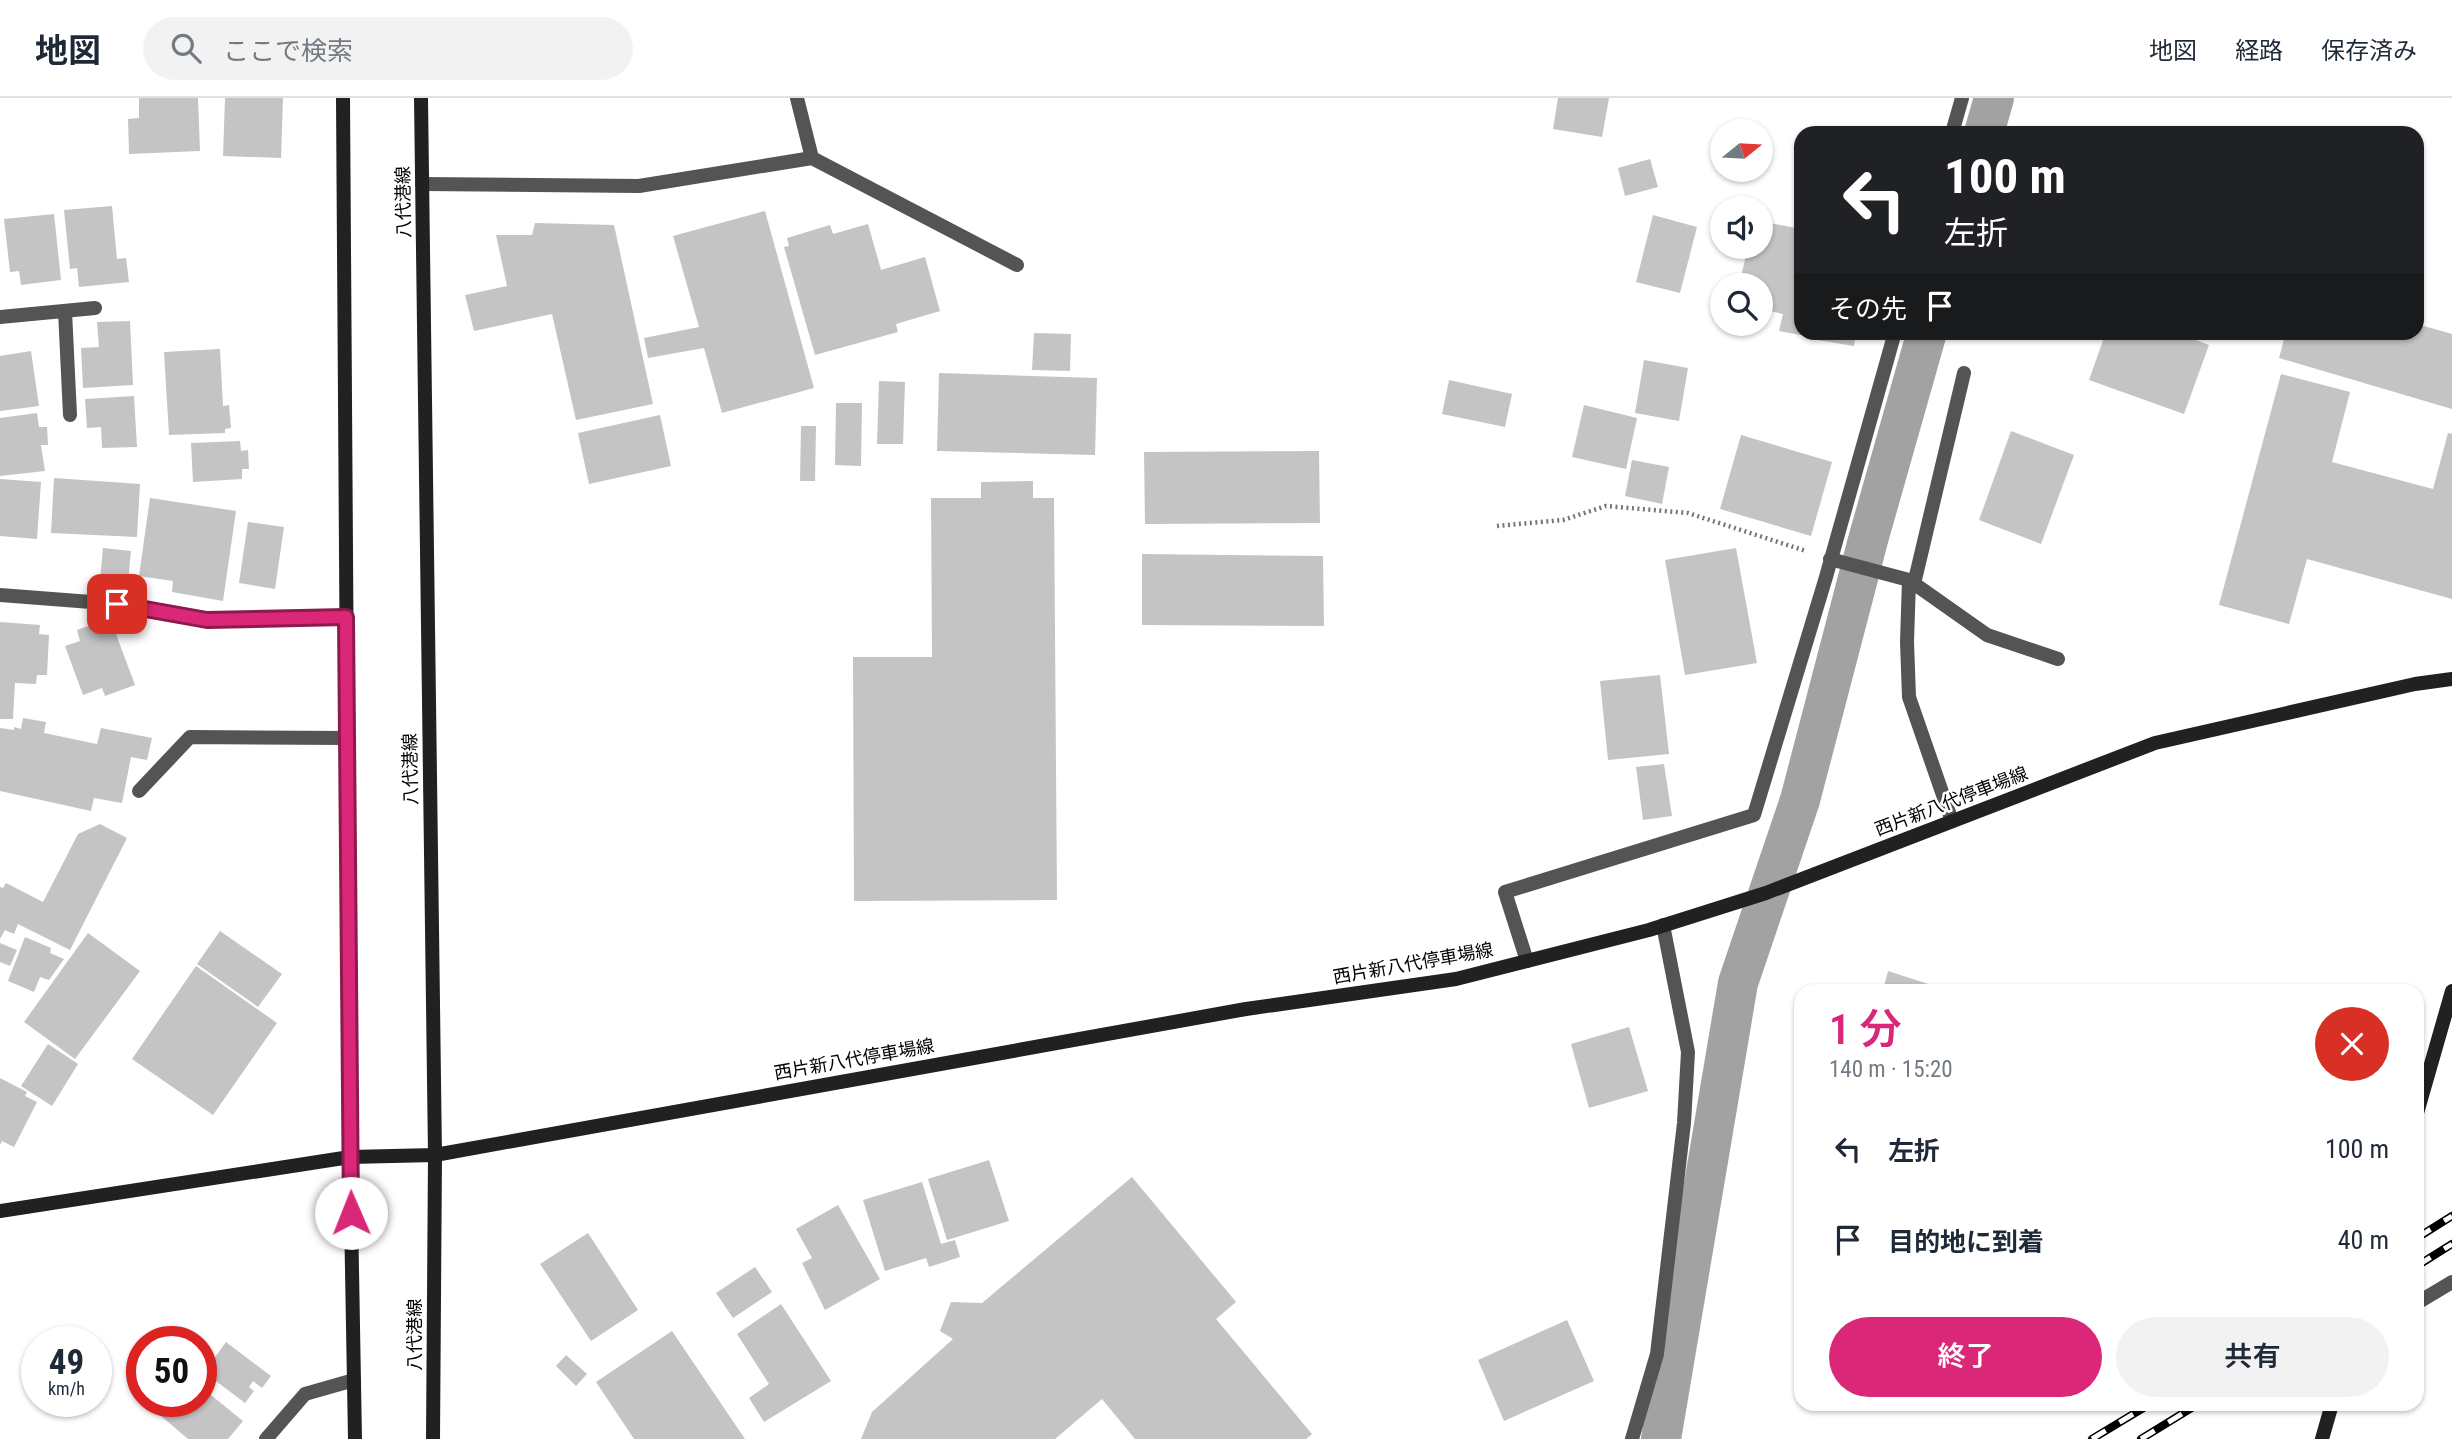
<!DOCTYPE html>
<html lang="ja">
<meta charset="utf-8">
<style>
:root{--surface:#fff;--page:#f2f2f3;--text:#1f2937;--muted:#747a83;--line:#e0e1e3;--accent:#db2777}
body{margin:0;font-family:"Roboto Condensed","Noto Sans JP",sans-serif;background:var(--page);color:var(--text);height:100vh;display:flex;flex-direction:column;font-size:26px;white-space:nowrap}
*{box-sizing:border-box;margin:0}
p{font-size:23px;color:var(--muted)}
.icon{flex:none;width:38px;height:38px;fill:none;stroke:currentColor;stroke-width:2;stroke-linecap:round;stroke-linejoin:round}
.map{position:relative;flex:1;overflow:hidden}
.details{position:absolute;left:1794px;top:886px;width:630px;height:427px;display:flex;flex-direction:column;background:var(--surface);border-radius:21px;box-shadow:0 2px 5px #0004}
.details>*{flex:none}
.top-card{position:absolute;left:1794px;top:28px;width:630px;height:214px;border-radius:21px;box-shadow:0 2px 5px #0004;background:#202124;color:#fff;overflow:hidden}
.needle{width:46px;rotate:72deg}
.fabs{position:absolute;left:1710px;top:21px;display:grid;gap:14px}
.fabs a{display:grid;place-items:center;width:63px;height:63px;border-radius:50%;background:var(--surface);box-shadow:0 2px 5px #0004;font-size:35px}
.speed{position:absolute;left:21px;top:1228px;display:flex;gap:14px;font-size:35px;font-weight:700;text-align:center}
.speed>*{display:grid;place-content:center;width:91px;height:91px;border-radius:50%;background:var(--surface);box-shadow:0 2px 5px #0004;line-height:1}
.speed small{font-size:18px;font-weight:400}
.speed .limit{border:10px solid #d22;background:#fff;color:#111}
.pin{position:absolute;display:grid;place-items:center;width:60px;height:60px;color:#fff;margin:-30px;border-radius:14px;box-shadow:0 4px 10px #0006}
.me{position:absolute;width:77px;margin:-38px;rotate:359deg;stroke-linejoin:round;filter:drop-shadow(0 0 5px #0008)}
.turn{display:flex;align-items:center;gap:24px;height:147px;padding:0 35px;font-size:32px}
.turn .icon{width:91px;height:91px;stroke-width:2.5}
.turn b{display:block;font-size:49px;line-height:60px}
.then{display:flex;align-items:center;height:66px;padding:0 35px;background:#0003;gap:14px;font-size:26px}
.round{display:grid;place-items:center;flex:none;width:74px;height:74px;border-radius:37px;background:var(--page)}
.headline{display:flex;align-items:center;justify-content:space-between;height:119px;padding:0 35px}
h1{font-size:42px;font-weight:600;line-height:52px;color:var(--accent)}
.cta{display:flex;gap:14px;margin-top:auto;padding:14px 35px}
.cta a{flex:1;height:80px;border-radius:42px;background:var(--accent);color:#fff;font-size:28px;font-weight:600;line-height:80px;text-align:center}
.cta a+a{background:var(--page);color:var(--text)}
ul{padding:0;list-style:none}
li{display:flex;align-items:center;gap:21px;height:91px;padding:0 35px}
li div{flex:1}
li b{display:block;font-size:26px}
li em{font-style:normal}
header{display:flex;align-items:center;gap:42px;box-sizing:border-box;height:98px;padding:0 35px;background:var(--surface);border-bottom:2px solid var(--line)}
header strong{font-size:33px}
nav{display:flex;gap:38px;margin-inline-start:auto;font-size:24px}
.search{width:490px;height:63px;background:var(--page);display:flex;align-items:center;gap:18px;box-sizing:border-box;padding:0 24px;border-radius:38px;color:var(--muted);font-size:26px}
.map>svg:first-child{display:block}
</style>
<header>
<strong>地図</strong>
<div class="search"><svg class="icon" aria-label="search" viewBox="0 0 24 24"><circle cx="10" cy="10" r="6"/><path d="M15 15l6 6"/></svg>ここで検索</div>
<nav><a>地図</a><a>経路</a><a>保存済み</a></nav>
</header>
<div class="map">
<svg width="2452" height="1341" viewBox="0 0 2452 1341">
<rect width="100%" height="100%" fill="#fff"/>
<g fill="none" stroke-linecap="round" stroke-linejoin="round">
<path stroke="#a2a2a2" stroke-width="40" d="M1984,35L1994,0
M1661,1341L1738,885L1800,702L1868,442L1927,234"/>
</g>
<path fill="#c4c4c4" d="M139,0H198L200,53L129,56L128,21L139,20Z
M225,0H283L281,60L223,58Z
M1558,0H1609L1602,39L1553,31Z
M1650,61L1658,89L1625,98L1618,70Z
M112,108L117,161L126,160L129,184L79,189L77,170L70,171L64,112Z
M765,113L814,290L722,315L704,250L648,260L644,240L699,229L673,138Z
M54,116L61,182L21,187L19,173L10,174L4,121Z
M1653,117L1697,129L1680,195L1636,184Z
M1760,123L1801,131V234H1812L1811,239L1779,233L1783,216L1760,211V187H1739L1748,149H1760Z
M535,125L614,127L653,306L576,322L552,216L474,233L465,197L507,188L496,137H532Z
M868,126L881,172L925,159L940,213L896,226L898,234L815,257L784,149L789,148L787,140L830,127L833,136Z
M130,223L133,287L83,290L81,250L99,249L97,224Z
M2417,226L2452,236V311L2279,260L2286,234H2417Z
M1819,234H1856L1854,248L1818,242Z
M2106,234H2174L2209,247L2184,316L2089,282Z
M1034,235L1071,236L1070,273L1032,272Z
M220,251L223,308L229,307L231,330L225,331V335L169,337L164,254Z
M31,253L39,308L0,313V258Z
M1644,262L1688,270L1679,323L1635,315Z
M939,275L1097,280L1095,357L937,353Z
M2281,276L2350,294L2332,364L2433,391L2448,335L2452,336V501L2307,461L2289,526L2219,507Z
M1449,282L1512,296L1505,329L1442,316Z
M879,283L905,284L903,346H877Z
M134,298L137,349L102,350L101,329L87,330L85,301Z
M836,305H862L861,368L835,367Z
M1584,307L1637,320L1626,371L1572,359Z
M37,315L39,329H47L48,347H41L45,373L0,378V320Z
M660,317L671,368L589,386L578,335Z
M801,328H816L815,383H800Z
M2011,333L2074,357L2041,446L1979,422Z
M1741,337L1832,364L1811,438L1720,411Z
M240,343L241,353L248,352L249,371H242V381L193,384L191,345Z
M1319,353L1320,425L1145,426L1144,354Z
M1632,362L1669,369L1662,406L1625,398Z
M54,380L140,386L137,439L51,435Z
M0,381L41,384L37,441L0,438Z
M1033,383V400H1054L1057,802L854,803L853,559H932L931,400H981V384Z
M150,400L236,413L223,503L172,494L173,483L139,478Z
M248,424L284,429L275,491L239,485Z
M103,450L131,453L128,484L100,481Z
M1736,450L1757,565L1685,577L1665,462Z
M1142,456L1323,458L1324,528L1142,527Z
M110,520L135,587L105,598L102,590L83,597L65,548L80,543L77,532Z
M0,524L40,527L39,536L49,537L47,577H37L36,586L15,585L13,621H0Z
M1660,577L1669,656L1608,662L1600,583Z
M23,620L46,624L44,635L97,646L101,630L152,640L147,662L131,659L122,705L94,700L91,713L0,693V630L14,632V629L21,631Z
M1664,666L1672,718L1643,722L1636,669Z
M100,726L127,740L70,852L18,826L14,836L5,832L0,841V789L3,790L6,785L43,804L78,736Z
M220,833L282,876L258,909L197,866Z
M88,835L140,873L75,961L24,924Z
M25,839L51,850L50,855L64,861L49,882L40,879L34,894L8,883Z
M0,845L17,852L10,868L0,864Z
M196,868L277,925L213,1017L132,961Z
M1888,873L1947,892H1883Z
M1629,929L1648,993L1589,1010L1571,946Z
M48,946L78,966L52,1008L21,988Z
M0,980L27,994L25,998L37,1004L14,1049L2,1043L0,1047Z
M989,1062L1009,1123L947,1142L928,1081Z
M1132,1079L1236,1204L1216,1221L1312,1336L1306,1341H1135L1102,1301L1055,1341H861L872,1314L953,1241L940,1233L951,1204L982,1205Z
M922,1084L941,1146L955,1142L960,1159L929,1169L926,1160L885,1173L863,1102Z
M838,1107L880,1181L825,1212L802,1165L812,1160L796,1131Z
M588,1135L638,1212L591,1243L540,1166Z
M755,1169L772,1194L733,1220L716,1195Z
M781,1206L831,1283L764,1324L749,1300L769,1286L737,1236Z
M1567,1222L1594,1283L1504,1323L1478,1262Z
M672,1233L745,1341H634L596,1284Z
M226,1244L271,1278L262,1290L253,1283L249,1289L254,1293L245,1305L204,1274Z
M566,1257L587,1276L576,1288L556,1268Z
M201,1289L243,1323L228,1341H188L161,1318L172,1304H201Z"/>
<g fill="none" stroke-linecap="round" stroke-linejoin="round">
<path stroke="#767676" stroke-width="4.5" stroke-dasharray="2 3.5" stroke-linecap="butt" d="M1497,428L1563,422L1606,408L1688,415L1806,453"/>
<path stroke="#545454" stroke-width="14" d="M797,0L812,60
M1952,35L1962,0
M422,86L639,88L812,60L1017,167
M1830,461L1909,482
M1914,486L1964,275
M0,497L117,506L207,522L347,519
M139,693L190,639L348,640
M1952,723L1909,599L1907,544L1909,482L1987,537L2058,561
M1527,863L1505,794L1754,717L1826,479L1895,234
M266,1341L305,1296L354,1282
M1632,1341L1657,1256L1684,1025L1688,954L1663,827"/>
<path stroke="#545454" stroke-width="14" d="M65,213L70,317
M0,219L95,210
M2417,1205L2452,1184"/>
<path stroke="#212121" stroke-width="14" d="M343,0L350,1059L355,1341
M421,0L435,1057L433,1341
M2417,1015L2452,893
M0,1113L350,1059L435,1057L1246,911L1456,881L1649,832L1766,795L2155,645L2415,586L2452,581
M2322,1341L2332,1306"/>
<defs>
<path id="rail" d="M2417,1140L2452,1118
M2417,1168L2452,1146
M2092,1341L2150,1306
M2141,1341L2198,1306"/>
</defs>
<use href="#rail" stroke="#000" stroke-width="8"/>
<use href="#rail" stroke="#fff" stroke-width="5" stroke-dasharray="16" stroke-linecap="butt"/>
</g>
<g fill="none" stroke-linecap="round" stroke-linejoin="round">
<defs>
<path id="route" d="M117,506L207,522L346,519L351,1115"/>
</defs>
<use href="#route" stroke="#8e194d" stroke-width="18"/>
<use href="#route" stroke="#db2777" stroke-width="12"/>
</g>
<g text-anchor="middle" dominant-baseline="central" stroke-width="5" stroke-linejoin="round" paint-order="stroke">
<g font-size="18" fill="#000" stroke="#fff">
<text transform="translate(403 104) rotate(-91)">八代港線</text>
<text transform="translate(410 671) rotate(-91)">八代港線</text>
<text transform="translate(1951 703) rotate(-21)">西片新八代停車場線</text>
<text transform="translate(1413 865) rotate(-10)">西片新八代停車場線</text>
<text transform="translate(854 961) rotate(-10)">西片新八代停車場線</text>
<text transform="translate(414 1237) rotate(-90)">八代港線</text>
</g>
</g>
</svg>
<div class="fabs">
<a><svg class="needle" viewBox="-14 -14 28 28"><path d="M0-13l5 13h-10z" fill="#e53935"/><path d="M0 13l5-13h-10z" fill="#747a83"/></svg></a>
<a><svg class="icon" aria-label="sound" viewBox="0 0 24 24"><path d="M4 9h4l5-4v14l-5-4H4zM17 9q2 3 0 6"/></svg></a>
<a><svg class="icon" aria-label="search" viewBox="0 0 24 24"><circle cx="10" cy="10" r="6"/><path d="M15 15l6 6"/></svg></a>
</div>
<div class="speed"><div>49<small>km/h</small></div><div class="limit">50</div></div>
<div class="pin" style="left:117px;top:506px;background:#d93025"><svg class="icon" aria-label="arrive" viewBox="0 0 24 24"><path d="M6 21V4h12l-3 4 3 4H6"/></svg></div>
<svg class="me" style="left:351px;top:1115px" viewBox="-20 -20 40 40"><circle r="19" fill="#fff"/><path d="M0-13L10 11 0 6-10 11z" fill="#db2777"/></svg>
<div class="top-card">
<div class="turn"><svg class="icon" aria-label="left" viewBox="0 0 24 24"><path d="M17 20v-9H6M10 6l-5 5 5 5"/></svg><div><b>100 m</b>左折</div></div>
<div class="then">その先<svg class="icon" aria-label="arrive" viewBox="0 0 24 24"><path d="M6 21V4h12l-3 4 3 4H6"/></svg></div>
</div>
<section class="details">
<div class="headline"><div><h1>1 分</h1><p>140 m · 15:20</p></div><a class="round" style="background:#d93025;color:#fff"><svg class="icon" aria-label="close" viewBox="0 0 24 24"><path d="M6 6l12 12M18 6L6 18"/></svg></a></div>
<ul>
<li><svg class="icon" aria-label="left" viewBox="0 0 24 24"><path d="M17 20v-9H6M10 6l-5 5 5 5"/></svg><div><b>左折</b></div><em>100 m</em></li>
<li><svg class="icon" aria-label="arrive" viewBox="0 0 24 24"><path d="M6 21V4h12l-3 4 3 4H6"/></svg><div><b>目的地に到着</b></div><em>40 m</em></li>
</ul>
<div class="cta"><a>終了</a><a>共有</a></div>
</section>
</div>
